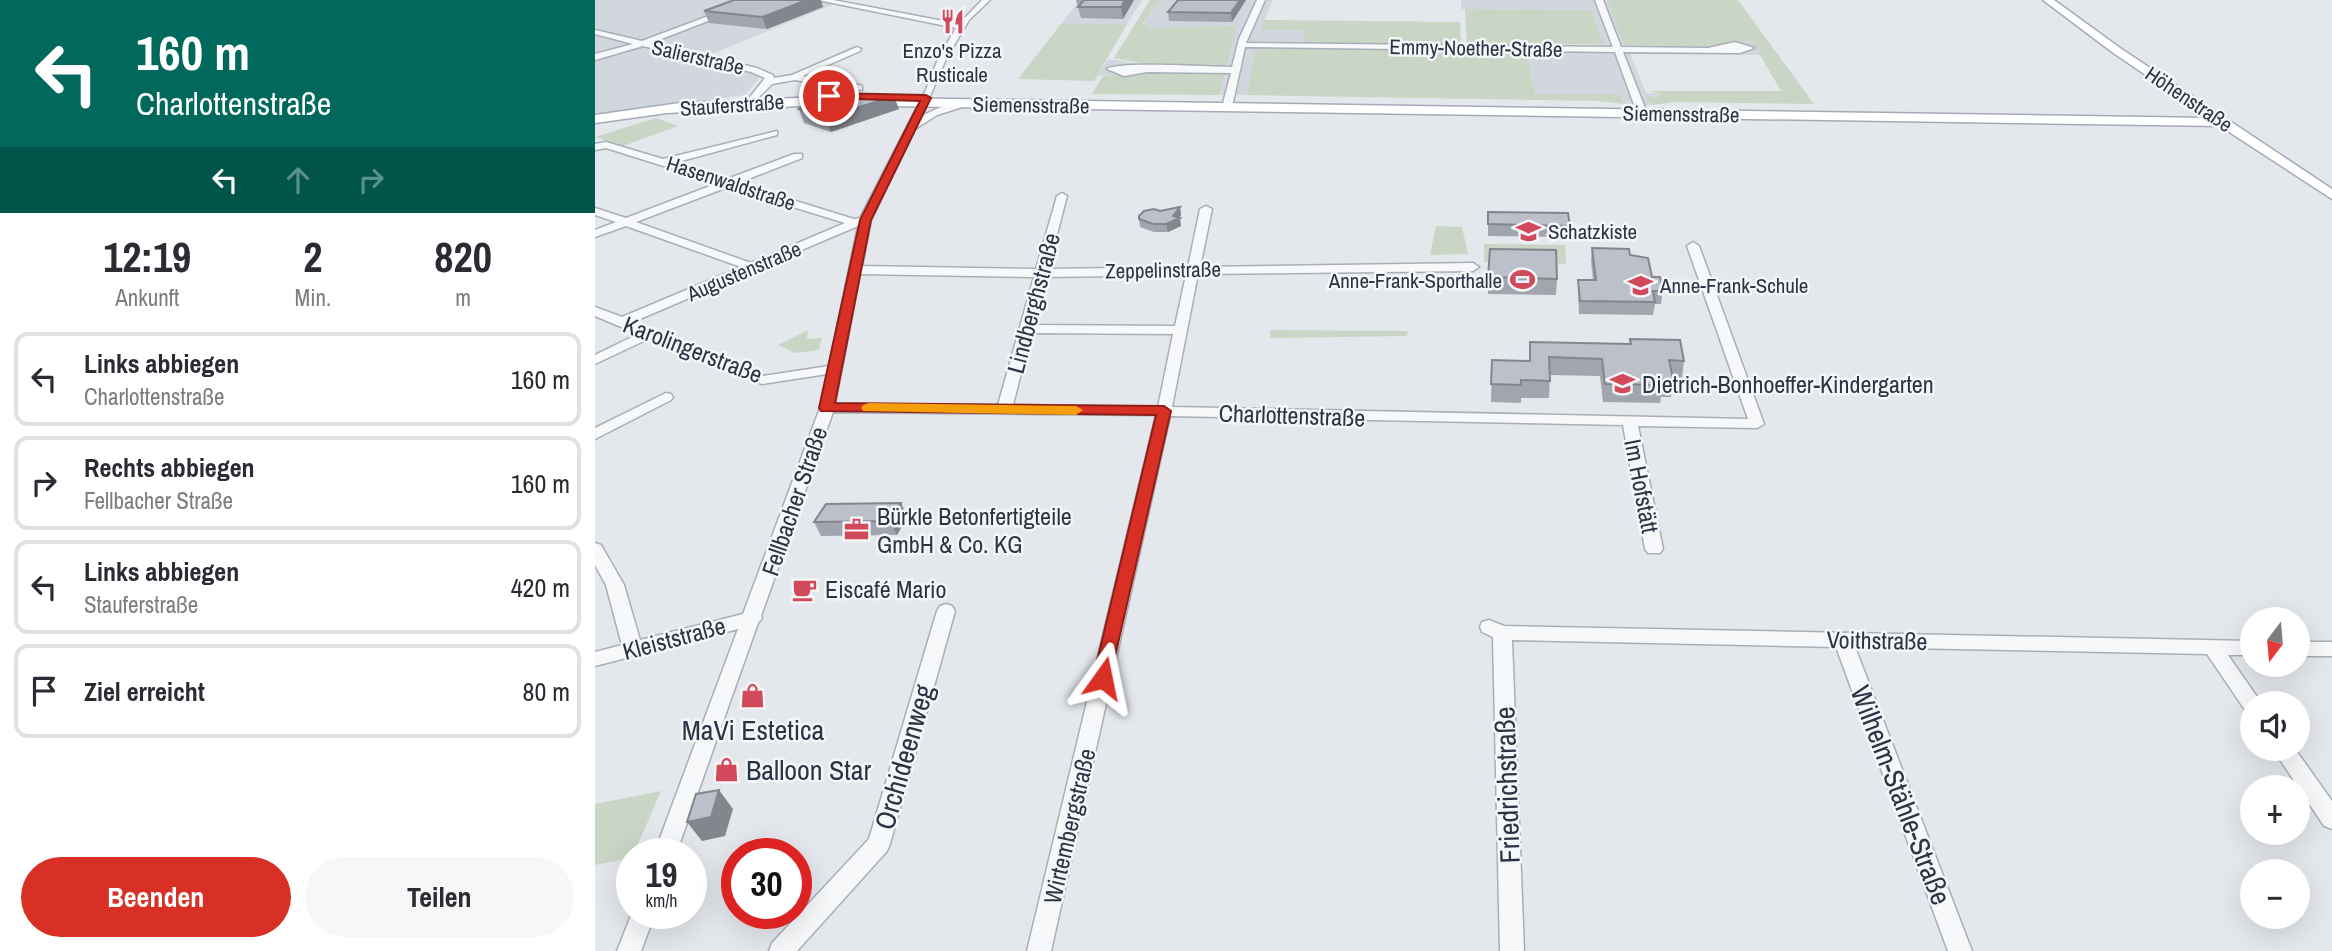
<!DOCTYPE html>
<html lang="de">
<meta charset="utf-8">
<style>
:root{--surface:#fff;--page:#f7f7f7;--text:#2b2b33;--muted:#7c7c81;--line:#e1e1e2;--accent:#d93025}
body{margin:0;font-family:"Archivo Narrow",sans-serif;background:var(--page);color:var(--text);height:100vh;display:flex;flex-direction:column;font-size:26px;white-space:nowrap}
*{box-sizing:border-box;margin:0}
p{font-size:23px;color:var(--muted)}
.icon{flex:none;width:38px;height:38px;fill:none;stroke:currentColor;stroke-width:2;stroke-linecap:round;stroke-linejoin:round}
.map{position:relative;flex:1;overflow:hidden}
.drawer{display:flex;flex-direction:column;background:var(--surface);width:595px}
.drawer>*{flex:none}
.hud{background:#00695c;color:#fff;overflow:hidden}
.needle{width:46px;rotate:196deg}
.fabs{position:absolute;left:1645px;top:607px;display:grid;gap:14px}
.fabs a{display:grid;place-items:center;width:70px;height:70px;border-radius:50%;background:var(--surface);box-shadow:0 7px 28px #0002;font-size:35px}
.speed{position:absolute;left:21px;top:838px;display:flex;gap:14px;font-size:35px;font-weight:700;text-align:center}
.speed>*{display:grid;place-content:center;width:91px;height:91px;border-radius:50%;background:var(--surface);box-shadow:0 7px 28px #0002;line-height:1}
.speed small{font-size:18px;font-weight:400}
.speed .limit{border:10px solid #d22;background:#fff;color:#111}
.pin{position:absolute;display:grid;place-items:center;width:60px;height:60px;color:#fff;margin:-30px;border:4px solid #fff;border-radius:50%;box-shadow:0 2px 7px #0007}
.me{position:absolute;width:77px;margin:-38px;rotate:12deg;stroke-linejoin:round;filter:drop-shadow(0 0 5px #0008)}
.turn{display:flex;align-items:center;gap:24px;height:147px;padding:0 21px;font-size:32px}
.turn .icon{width:91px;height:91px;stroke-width:2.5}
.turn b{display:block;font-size:49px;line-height:60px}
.lanes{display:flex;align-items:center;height:66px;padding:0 21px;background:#0003;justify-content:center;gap:35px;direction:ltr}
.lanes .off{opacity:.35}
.eta{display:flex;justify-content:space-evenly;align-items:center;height:119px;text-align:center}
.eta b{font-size:42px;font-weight:800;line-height:49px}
.primary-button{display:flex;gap:14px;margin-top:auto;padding:14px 21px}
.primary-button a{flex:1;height:80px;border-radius:42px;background:var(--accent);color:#fff;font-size:28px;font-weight:800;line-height:80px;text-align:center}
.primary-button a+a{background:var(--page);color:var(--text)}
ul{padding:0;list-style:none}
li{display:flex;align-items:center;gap:21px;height:94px;margin:0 14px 10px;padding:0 7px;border:4px solid var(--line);border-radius:14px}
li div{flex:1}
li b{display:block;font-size:26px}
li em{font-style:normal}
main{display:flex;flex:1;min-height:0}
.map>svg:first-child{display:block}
</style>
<main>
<section class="drawer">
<div class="hud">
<div class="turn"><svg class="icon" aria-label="left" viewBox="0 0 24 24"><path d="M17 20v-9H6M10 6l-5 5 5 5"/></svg><div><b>160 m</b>Charlottenstraße</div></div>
<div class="lanes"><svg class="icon" aria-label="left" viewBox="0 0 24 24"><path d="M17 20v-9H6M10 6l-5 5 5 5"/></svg><svg class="icon off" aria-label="ahead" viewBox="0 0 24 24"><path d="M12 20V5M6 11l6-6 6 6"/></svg><svg class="icon off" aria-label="right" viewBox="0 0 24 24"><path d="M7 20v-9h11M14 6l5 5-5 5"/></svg></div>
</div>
<div class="eta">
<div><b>12:19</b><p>Ankunft</p></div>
<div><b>2</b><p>Min.</p></div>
<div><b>820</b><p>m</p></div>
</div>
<ul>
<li><svg class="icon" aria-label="left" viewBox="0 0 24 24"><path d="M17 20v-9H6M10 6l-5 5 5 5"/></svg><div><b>Links abbiegen</b><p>Charlottenstraße</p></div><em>160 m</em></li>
<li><svg class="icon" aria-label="right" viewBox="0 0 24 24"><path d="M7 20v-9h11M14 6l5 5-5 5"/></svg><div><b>Rechts abbiegen</b><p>Fellbacher Straße</p></div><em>160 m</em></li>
<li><svg class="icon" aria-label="left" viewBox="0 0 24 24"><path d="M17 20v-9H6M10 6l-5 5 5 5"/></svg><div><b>Links abbiegen</b><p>Stauferstraße</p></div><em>420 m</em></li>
<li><svg class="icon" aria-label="arrive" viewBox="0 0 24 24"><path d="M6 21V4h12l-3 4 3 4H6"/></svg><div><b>Ziel erreicht</b></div><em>80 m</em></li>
</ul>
<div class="primary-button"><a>Beenden</a><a>Teilen</a></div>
</section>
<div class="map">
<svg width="1737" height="951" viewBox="0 0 1737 951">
<rect width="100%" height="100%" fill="#e4e7ec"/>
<path fill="#d2d6de" d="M0,0H237L231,2L239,4L107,58L155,71L164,78L150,95L0,117Z
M485,0H547L532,24H466Z
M566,0H678L665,29L713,30L708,43L1003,46L996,11L866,9V0H1012L1031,45L1118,47L1132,42L1157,41L1166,55L1035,54L1051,93H1063L1065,97L1054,102L1057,105L1028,104L1025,94H940L931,52L652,91V95H624L628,74L559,73L502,76L513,59L560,66L642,26L584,28H552L547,25Z"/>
<path fill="#c9d6c5" d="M555,0H566L547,24L555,25L553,28L642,26L632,65L560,66L519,58Z
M1012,0H1143L1219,104L1079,102L1057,105L1050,97H1064V93L1050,91H1186L1157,41L1132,42L1118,47L1030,45Z
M870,9L996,10L1008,44L872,45Z
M668,20L865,22L866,45L707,43L712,30H665Z
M466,24H532L499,81L423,79Z
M665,49L931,51L940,94H1025L1028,104L1003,101L652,95L660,51Z
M559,73L625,74L629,75L624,95L497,94L508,76Z
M61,118L83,126L28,146L0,137Z
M841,226L867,227L873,254L835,255Z
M889,244L970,245L971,264L889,262Z
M213,330L212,339L227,338L224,350L200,353L183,345Z
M675,330L813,331L812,336L675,338Z
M66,791L37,858L0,865V804Z"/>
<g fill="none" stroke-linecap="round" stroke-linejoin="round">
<defs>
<path id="minor" d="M156,0H167L56,43L162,68L178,75L179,78L197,75L262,47L266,49L265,51L208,76L264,85L267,86V90L199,80L177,84L156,105L151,102L170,78L156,72L48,46L0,60V54L38,44L0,34V30L47,41Z
M223,0H238L364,24L387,0H395L374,20L351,59L326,117C337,110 365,98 377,104L342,115L320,129L276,220L267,266L441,269L462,196L467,193L472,196L453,269L593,267L605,209L611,206L617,209L605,267L878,263L884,267L878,271L603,274L577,407L1153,419L1092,246L1098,242L1104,246L1169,424L1162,428L1043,426L1068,549L1065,553H1053L1050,549L1028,425L575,416L456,951H432L561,415L238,412L166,616L167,618L163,623L81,854H59L143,629L0,666V652L27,645L11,585L0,565V543L6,545L29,585L45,640L148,614L225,408L232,374L167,384L55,338L0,364V355L43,334L0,316V307L27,317L146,267L31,226L0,237V230L21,222L0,215V208L31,218L123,183L11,148L0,150V144L11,142L68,159L182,131V135L79,163L132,179L199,154H207V158L143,183L259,219L265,218L330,92L343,59L361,28ZM133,187L250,223L156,263L41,222ZM263,226L234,366L168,376L38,322ZM265,274L439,277L403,405L240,404ZM591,275L580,326L439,325L451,277ZM436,333L578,334L563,407L418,405Z
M662,0H670L651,43L1018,47L1000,0H1008L1026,47L1113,48L1140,42L1159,48L1145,53L1028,52L1052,113L1047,116L1042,113L1020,52L650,47L637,107L632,110L627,107L636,73L552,72L529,76L512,69C525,61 614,67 637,67L644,39Z
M71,393L76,394L78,397L76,400L0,439V428Z
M351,604L357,606L360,611L295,844L292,851L202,951H174L177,943L274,839L342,611L345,606Z
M894,620L909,626L1657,641V655H1633L1667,704H1657V712L1650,710L1612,654L1260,647L1377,951H1353L1241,647L917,640L929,951H905L898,637L887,632L885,627L887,622Z
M1703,642H1737V656H1703Z
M1678,749H1700L1737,801V829L1729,826Z
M37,913L60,914L46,951H22Z"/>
<path id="major" d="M1448,0H1459L1525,48L1737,189V199L1625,126L225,105L72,113L0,123V115L85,103L225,97L1614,118L1517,52Z"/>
</defs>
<use href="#minor" stroke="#a9aeb7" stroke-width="3"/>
<use href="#major" stroke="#a3abb8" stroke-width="3"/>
<use href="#minor" fill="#f7f8fa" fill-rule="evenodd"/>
<use href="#major" fill="#fff" fill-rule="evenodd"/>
</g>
<path fill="#a1a5ae" d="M481,0H539L528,19L486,18Z
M583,0H651L637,22L574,21L573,12Z
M228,7L172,29L114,23L109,11Z
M204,109H304L236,132L209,123Z
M585,207L586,215L584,218L586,226L573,232H559L545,227L544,219L565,211Z
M893,212L975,226L974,237L893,236Z
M997,248L1035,255L1057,277L1068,291L1066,304H1060L1058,315L984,314L983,293V280H998L996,260Z
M893,277L962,279L961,295L893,294Z
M1035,339L1089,361L1087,378H1078L1076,397H1066L1065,403L1008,402L1005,376L955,375L954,398H926V403L896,402L897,360L934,361L935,342L1034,344Z
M306,503L312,517L302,535L226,536L219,522Z"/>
<path fill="#83868d" d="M212,0H226L228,7L172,29L167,17Z
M530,0H539L528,19L526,7Z
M645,0H651L637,22L636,13Z
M299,96L304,109L236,132L230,118Z
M585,207L586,215L583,219L585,218L586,226L573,232L571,224Z
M306,503L312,517L302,535L295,521Z
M124,790L138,809L130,836L107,841L92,822Z"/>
<path fill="#bbc0ca" stroke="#83868d" stroke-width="2" d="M139,0H212L167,17L109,11Z
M489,0H530L526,7H483Z
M583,0H645L636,13L573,12Z
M227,94L299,96L230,118L204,109Z
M585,207L578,216L585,218L571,224H558L544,219V216L549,211L559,209L565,211Z
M893,212L973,213L975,226L893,224Z
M997,248L1034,249L1035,255L1053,258L1057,277H1065L1068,291H1058L1060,302L985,301L983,280H1001Z
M895,249L961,250L962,279L893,277Z
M1035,339L1085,340L1089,361L1074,360L1078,379H1067L1068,385L1010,384L1007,359L954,357L955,381L926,380V385L896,384L897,360L935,361V342L1036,344Z
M306,503L295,521L219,522L231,504Z
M124,790L116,817L92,822L101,794Z"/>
<path fill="#d93025" stroke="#8d1f18" stroke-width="2" d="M234,93L331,95L336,98L276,220L240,403L569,406L576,411L514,683L508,686L501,683L498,678L561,415L226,411L224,408L265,220L325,101L230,98L229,96Z"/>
<path fill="#f59e0b" d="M274,403L481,406L488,410L481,415L268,411L266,408L268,405Z"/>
<defs>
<symbol id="restaurant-bare" viewBox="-9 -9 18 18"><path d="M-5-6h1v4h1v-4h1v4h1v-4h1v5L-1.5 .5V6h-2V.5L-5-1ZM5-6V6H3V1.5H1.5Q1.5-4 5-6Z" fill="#d1495b" stroke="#f4f6f9" stroke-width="2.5" paint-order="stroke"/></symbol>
<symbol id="school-bare" viewBox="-9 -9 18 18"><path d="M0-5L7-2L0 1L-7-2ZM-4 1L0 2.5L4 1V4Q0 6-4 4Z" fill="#d1495b" stroke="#f4f6f9" stroke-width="2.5" paint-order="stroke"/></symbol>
<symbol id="stadium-bare" viewBox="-9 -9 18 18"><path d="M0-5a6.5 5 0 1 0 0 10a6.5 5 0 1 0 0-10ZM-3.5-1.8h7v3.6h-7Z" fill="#d1495b" stroke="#f4f6f9" stroke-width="2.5" paint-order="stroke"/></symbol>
<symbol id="office-bare" viewBox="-9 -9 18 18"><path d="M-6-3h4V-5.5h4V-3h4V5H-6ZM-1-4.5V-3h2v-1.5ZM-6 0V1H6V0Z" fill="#d1495b" stroke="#f4f6f9" stroke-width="2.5" paint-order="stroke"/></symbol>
<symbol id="cafe-bare" viewBox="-9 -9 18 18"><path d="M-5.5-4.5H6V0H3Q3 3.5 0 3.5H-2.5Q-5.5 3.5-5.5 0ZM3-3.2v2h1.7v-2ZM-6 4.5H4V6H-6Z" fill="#d1495b" stroke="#f4f6f9" stroke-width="2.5" paint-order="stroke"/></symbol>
<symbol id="shop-bare" viewBox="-9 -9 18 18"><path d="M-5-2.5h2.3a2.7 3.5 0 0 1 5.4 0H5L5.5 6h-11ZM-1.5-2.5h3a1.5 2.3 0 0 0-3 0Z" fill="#d1495b" stroke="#f4f6f9" stroke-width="2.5" paint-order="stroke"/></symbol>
</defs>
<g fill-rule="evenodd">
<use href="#restaurant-bare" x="340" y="4" width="35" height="35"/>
<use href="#school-bare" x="916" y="214" width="35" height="35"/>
<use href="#stadium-bare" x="910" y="262" width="35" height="35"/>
<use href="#school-bare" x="1028" y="268" width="35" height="35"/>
<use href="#school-bare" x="1010" y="366" width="35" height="35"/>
<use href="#office-bare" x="244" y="512" width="35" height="35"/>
<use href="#cafe-bare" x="192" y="572" width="35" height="35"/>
<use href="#shop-bare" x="140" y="678" width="35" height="35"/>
<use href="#shop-bare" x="114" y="752" width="35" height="35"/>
</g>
<g text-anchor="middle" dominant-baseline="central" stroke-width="5" stroke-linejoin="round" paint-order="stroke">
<g font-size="21" fill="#2b3445" stroke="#f4f6f9">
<text transform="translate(881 48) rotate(1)">Emmy-Noether-Straße</text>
<text transform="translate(103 57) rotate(13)">Salierstraße</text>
<text transform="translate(1594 99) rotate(34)">Höhenstraße</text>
<text transform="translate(137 105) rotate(-4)">Stauferstraße</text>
<text transform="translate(436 105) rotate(1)">Siemensstraße</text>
<text transform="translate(1086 114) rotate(1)">Siemensstraße</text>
<text transform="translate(136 183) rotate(18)">Hasenwaldstraße</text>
<text transform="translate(568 270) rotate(-1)">Zeppelinstraße</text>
<text transform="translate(149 271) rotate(-23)">Augustenstraße</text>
</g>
<g font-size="21" fill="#2b3445" stroke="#f4f6f9" text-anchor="start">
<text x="357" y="50" text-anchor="middle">Enzo's Pizza<tspan x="357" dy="24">Rusticale</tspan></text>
<text x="953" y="231">Schatzkiste</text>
<text x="907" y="280" text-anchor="end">Anne-Frank-Sporthalle</text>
<text x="1065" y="285">Anne-Frank-Schule</text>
</g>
<g font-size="24" fill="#2b3445" stroke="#f4f6f9">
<text transform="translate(438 303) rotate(-75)">Lindberghstraße</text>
<text transform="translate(98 349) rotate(21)">Karolingerstraße</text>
<text transform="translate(697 415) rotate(2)">Charlottenstraße</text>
<text transform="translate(1047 486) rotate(79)">Im Hofstätt</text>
<text transform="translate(199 501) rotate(-71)">Fellbacher Straße</text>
<text transform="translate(79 638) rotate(-15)">Kleiststraße</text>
<text transform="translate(1282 640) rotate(1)">Voithstraße</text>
<text transform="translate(474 826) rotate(-77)">Wirtembergstraße</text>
</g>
<g font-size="24" fill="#2b3445" stroke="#f4f6f9" text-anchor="start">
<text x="1047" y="384">Dietrich-Bonhoeffer-Kindergarten</text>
<text x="282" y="516">Bürkle Betonfertigteile<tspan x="282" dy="28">GmbH &amp; Co. KG</tspan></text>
<text x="230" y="589">Eiscafé Mario</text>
</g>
<g font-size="28" fill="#2b3445" stroke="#f4f6f9">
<text x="158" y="730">MaVi Estetica</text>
<text x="151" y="770" text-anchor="start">Balloon Star</text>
</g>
<g font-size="28" fill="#2b3445" stroke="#f4f6f9">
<text transform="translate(309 757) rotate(-74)">Orchideenweg</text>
<text transform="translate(912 785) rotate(-92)">Friedrichstraße</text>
<text transform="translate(1306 795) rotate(69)">Wilhelm-Stähle-Straße</text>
</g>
</g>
</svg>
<div class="fabs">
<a><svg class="needle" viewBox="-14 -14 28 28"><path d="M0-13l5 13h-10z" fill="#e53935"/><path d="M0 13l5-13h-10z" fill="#7c7c81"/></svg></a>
<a><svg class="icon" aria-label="sound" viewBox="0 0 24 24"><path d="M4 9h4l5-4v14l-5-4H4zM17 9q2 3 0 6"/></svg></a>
<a>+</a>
<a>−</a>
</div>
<div class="speed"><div>19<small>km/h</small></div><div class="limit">30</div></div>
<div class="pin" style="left:234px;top:96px;background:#d93025"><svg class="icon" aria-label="arrive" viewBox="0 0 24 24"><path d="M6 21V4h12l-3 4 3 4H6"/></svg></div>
<svg class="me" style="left:508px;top:678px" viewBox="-20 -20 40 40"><path d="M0-17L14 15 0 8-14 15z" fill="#d93025" stroke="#fff" stroke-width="4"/></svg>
</div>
</main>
